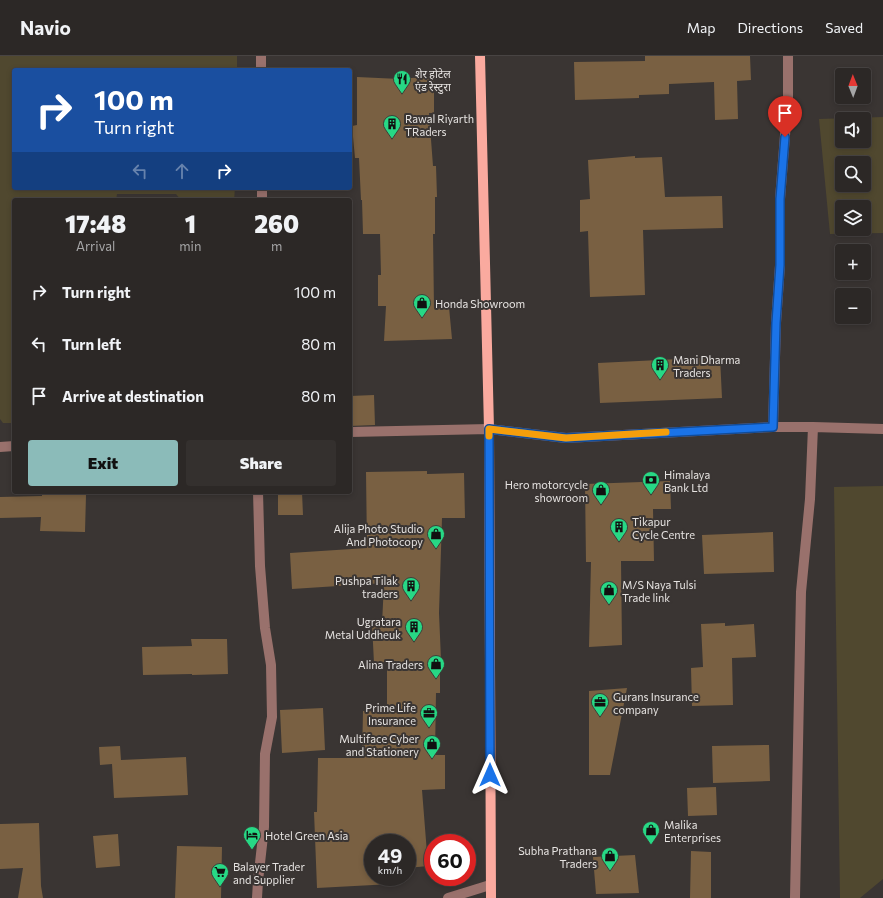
<!DOCTYPE html>
<meta charset="utf-8">
<style>
:root{--surface:#2c2826;--page:#34302e;--text:#f1f3f6;--muted:#a6a6a7;--line:#484443;--accent:#8bbbb9}
body{margin:0;font-family:Commissioner,"Noto Sans Devanagari",sans-serif;background:var(--page);color:var(--text);height:100vh;display:flex;flex-direction:column;font-size:15px;white-space:nowrap}
*{box-sizing:border-box;margin:0}
p{font-size:13px;color:var(--muted)}
.icon{flex:none;width:22px;height:22px;fill:none;stroke:currentColor;stroke-width:2;stroke-linecap:round;stroke-linejoin:round}
.map{position:relative;flex:1;overflow:hidden}
.details{position:absolute;left:12px;top:142px;width:340px;height:296px;display:flex;flex-direction:column;background:var(--surface);border-radius:4px;box-shadow:0 2px 6px #0003,0 0 0 1px var(--line)}
.details>*{flex:none}
.guide{position:absolute;left:12px;top:12px;width:340px;height:122px;border-radius:4px;box-shadow:0 2px 6px #0003,0 0 0 1px var(--line);background:#1a4fa0;color:#fff;overflow:hidden}
.needle{width:26px;rotate:359deg}
.buttons{position:absolute;left:835px;top:12px;display:grid;gap:8px}
.buttons a{display:grid;place-items:center;width:36px;height:36px;border-radius:4px;background:var(--surface);box-shadow:0 2px 6px #0003,0 0 0 1px var(--line);font-size:20px}
.speed{position:absolute;left:364px;top:778px;display:flex;gap:8px;font-size:20px;font-weight:700;text-align:center}
.speed>*{display:grid;place-content:center;width:52px;height:52px;border-radius:50%;background:var(--surface);box-shadow:0 2px 6px #0003,0 0 0 1px var(--line);line-height:1}
.speed small{font-size:10px;font-weight:400}
.speed .limit{border:6px solid #d22;background:#fff;color:#111}
.pin{position:absolute;display:grid;place-items:center;width:34px;height:34px;color:#fff;margin:-41px -17px;border-radius:50% 50% 50% 0;rotate:-45deg;box-shadow:0 0 4px #0007}
.pin .icon{rotate:45deg}
.me{position:absolute;width:44px;margin:-22px;rotate:0deg;stroke-linejoin:round;filter:drop-shadow(0 0 3px #0008)}
.turn{display:flex;align-items:center;gap:14px;height:84px;padding:0 16px;font-size:18px}
.turn .icon{width:52px;height:52px;stroke-width:2.5}
.turn b{display:block;font-size:28px;line-height:34px}
.lanes{display:flex;align-items:center;height:38px;padding:0 16px;background:#0003;justify-content:center;gap:20px;direction:ltr}
.lanes .off{opacity:.35}
.eta{display:flex;justify-content:space-evenly;align-items:center;height:68px;text-align:center}
.eta b{font-size:24px;font-weight:800;line-height:28px}
.primary-button{display:flex;gap:8px;margin-top:auto;padding:8px 16px}
.primary-button a{flex:1;height:46px;border-radius:4px;background:var(--accent);color:#111;font-size:16px;font-weight:800;line-height:46px;text-align:center}
.primary-button a+a{background:var(--page);color:var(--text)}
ul{padding:0;list-style:none}
li{display:flex;align-items:center;gap:12px;height:52px;padding:0 16px}
li div{flex:1}
li b{display:block;font-size:15px}
li em{font-style:normal}
header{display:flex;align-items:center;gap:24px;box-sizing:border-box;height:56px;padding:0 20px;background:var(--surface);border-bottom:1px solid var(--line)}
header strong{font-size:19px}
nav{display:flex;gap:22px;margin-inline-start:auto;font-size:14px}
.map>svg:first-child{display:block}
</style>
<header>
<strong>Navio</strong>
<nav><a>Map</a><a>Directions</a><a>Saved</a></nav>
</header>
<div class="map">
<svg width="883" height="842" viewBox="0 0 883 842">
<rect width="100%" height="100%" fill="#3a3533"/>
<path fill="#50482f" fill-rule="evenodd" d="M0,0H237V14H14V132H235L234,144H181L176,138H117L116,144H14V367H3L0,363Z
M883,61V177L830,178L819,63ZM842,63H864V85H842ZM842,107H864V129H842ZM842,151H864V173H842Z
M883,430V823L860,842H840L834,431Z"/>
<path fill="#796042" d="M645,0H750L751,24L737,25L738,63L715,64L714,26L669,28V38L639,39V42L575,44L574,6L645,5Z
M434,20V57H429L433,110H436L437,141H435V178H433L434,252L449,251L452,283L384,285L386,250H378V219H381L380,178H363L362,144H361L359,102H355L352,70L357,69V21L400,23Z
M635,100V102L662,101L665,141L722,140L723,172L643,174L645,239L590,241L588,175L580,176V144L590,143L588,104Z
M720,301L722,342L600,347L598,307Z
M374,339L375,369L350,370V340Z
M427,415V418L464,417L465,462H442L439,557L441,604H440V637H436L435,699H445V733L422,734L428,810L407,812V787H373V821H392V828L317,832L314,756H317L318,702H362L363,655L387,656V606L374,607L372,568H382L384,527L292,533L290,497L367,492L366,416Z
M670,425L671,453H653L654,505H621L622,589L589,591L591,506H586L585,428Z
M278,436H302L303,459H278Z
M42,437L86,439L85,476L40,475L41,461L0,462V441L42,440Z
M773,476L774,516L704,518L702,479Z
M725,567V570L754,568L756,601L732,602L733,649L692,650L691,612L703,611L701,568Z
M191,583H227L228,618L192,619V618L143,619L142,591L192,590Z
M627,632L610,719H589V635Z
M323,652L325,694L282,697L280,654Z
M769,689L770,725L713,727L712,690Z
M120,690L121,704L186,701L188,739L114,742L112,708L100,709L99,691Z
M716,731L717,759L688,760L687,732Z
M39,767L41,830L43,842H18L23,812L0,813V768Z
M118,778L120,810L96,812L93,780Z
M177,790L222,791L221,842H175Z
M691,795L711,796V842H690Z
M635,799L639,837L596,838L593,801Z"/>
<g fill="none" stroke-linecap="round" stroke-linejoin="round">
<path stroke="#99716c" stroke-width="10" d="M261,0V14
M262,132V144
M773,371L776,267L780,209V143L788,41V0
M813,371L883,373
M350,376L489,373L566,382L773,371H813L810,443L801,536L795,842
M0,391L14,390
M257,842L258,825L264,771L265,698L272,661L271,609L265,572L260,510L258,436
M448,842L490,829"/>
<path stroke="#faaa9f" stroke-width="10" d="M480,0L489,373L491,842"/>
</g>
<g fill="none" stroke-linecap="round" stroke-linejoin="round">
<defs>
<path id="route" d="M490,719L489,373L566,382L773,371L776,267L780,209V143L785,81"/>
</defs>
<use href="#route" stroke="#114b97" stroke-width="10"/>
<use href="#route" stroke="#1a73e8" stroke-width="7"/>
<path stroke="#f59e0b" stroke-width="7" d="M489,380V373L566,382L666,376"/>
</g>
<defs>
<symbol id="restaurant-pin" viewBox="-11 -11 22 30"><path d="M0 17L-7.5 6A9.5 9.5 0 1 1 7.5 6Z" fill="#27d885" stroke="#3a3533"/><path d="M-5-6h1v4h1v-4h1v4h1v-4h1v5L-1.5 .5V6h-2V.5L-5-1ZM5-6V6H3V1.5H1.5Q1.5-4 5-6Z" fill="#111"/></symbol>
<symbol id="building-pin" viewBox="-11 -11 22 30"><path d="M0 17L-7.5 6A9.5 9.5 0 1 1 7.5 6Z" fill="#27d885" stroke="#3a3533"/><path d="M-4-6H4V6H1V3H-1V6H-4ZM-2.5-4.3h1.7v1.8h-1.7ZM.8-4.3h1.7v1.8H.8ZM-2.5-1h1.7V.8h-1.7ZM.8-1h1.7V.8H.8Z" fill="#111"/></symbol>
<symbol id="shop-pin" viewBox="-11 -11 22 30"><path d="M0 17L-7.5 6A9.5 9.5 0 1 1 7.5 6Z" fill="#27d885" stroke="#3a3533"/><path d="M-5-2.5h2.3a2.7 3.5 0 0 1 5.4 0H5L5.5 6h-11ZM-1.5-2.5h3a1.5 2.3 0 0 0-3 0Z" fill="#111"/></symbol>
<symbol id="bank-pin" viewBox="-11 -11 22 30"><path d="M0 17L-7.5 6A9.5 9.5 0 1 1 7.5 6Z" fill="#27d885" stroke="#3a3533"/><path d="M-6-4H6V4H-6ZM0-2.3a2.3 2.3 0 1 0 0 4.6a2.3 2.3 0 1 0 0-4.6Z" fill="#111"/></symbol>
<symbol id="office-pin" viewBox="-11 -11 22 30"><path d="M0 17L-7.5 6A9.5 9.5 0 1 1 7.5 6Z" fill="#27d885" stroke="#3a3533"/><path d="M-6-3h4V-5.5h4V-3h4V5H-6ZM-1-4.5V-3h2v-1.5ZM-6 0V1H6V0Z" fill="#111"/></symbol>
<symbol id="hotel-pin" viewBox="-11 -11 22 30"><path d="M0 17L-7.5 6A9.5 9.5 0 1 1 7.5 6Z" fill="#27d885" stroke="#3a3533"/><path d="M-6-4.5h1.5V1H6V5H4.5V3h-9V5H-6ZM-4 0a1.8 1.8 0 1 1 3.6 0ZM.5 0V-2.5h3Q6-2.5 6 0Z" fill="#111"/></symbol>
<symbol id="supermarket-pin" viewBox="-11 -11 22 30"><path d="M0 17L-7.5 6A9.5 9.5 0 1 1 7.5 6Z" fill="#27d885" stroke="#3a3533"/><path d="M-6-5.5h2.5l.6 2H6L4.5 2H-2.5L-4.4-4H-6ZM-1.5 3.2a1.3 1.3 0 1 0 .1 0ZM3 3.2a1.3 1.3 0 1 0 .1 0Z" fill="#111"/></symbol>
</defs>
<g fill-rule="evenodd">
<use href="#restaurant-pin" x="392" y="13" width="20" height="27"/>
<use href="#building-pin" x="382" y="58" width="20" height="27"/>
<use href="#shop-pin" x="412" y="237" width="20" height="27"/>
<use href="#building-pin" x="650" y="299" width="20" height="27"/>
<use href="#bank-pin" x="641" y="414" width="20" height="27"/>
<use href="#shop-pin" x="591" y="424" width="20" height="27"/>
<use href="#building-pin" x="609" y="461" width="20" height="27"/>
<use href="#shop-pin" x="426" y="468" width="20" height="27"/>
<use href="#building-pin" x="401" y="520" width="20" height="27"/>
<use href="#shop-pin" x="599" y="524" width="20" height="27"/>
<use href="#building-pin" x="404" y="561" width="20" height="27"/>
<use href="#shop-pin" x="426" y="598" width="20" height="27"/>
<use href="#office-pin" x="590" y="636" width="20" height="27"/>
<use href="#office-pin" x="419" y="647" width="20" height="27"/>
<use href="#shop-pin" x="422" y="678" width="20" height="27"/>
<use href="#shop-pin" x="641" y="764" width="20" height="27"/>
<use href="#hotel-pin" x="242" y="769" width="20" height="27"/>
<use href="#shop-pin" x="600" y="790" width="20" height="27"/>
<use href="#supermarket-pin" x="210" y="806" width="20" height="27"/>
</g>
<g text-anchor="middle" dominant-baseline="central" stroke-width="4" stroke-linejoin="round" paint-order="stroke">
<g font-size="11" fill="#e6e3e1" stroke="#3a3533" text-anchor="start">
<text x="415" y="17">शेर होटेल<tspan x="415" dy="13">एंड रेस्टुरा</tspan></text>
<text x="405" y="62">Rawal Riyarth<tspan x="405" dy="13">TRaders</tspan></text>
<text x="435" y="247">Honda Showroom</text>
<text x="673" y="303">Mani Dharma<tspan x="673" dy="13">Traders</tspan></text>
<text x="664" y="418">Himalaya<tspan x="664" dy="13">Bank Ltd</tspan></text>
<text x="588" y="428" text-anchor="end">Hero motorcycle<tspan x="588" dy="13">showroom</tspan></text>
<text x="632" y="465">Tikapur<tspan x="632" dy="13">Cycle Centre</tspan></text>
<text x="423" y="472" text-anchor="end">Alija Photo Studio<tspan x="423" dy="13">And Photocopy</tspan></text>
<text x="398" y="524" text-anchor="end">Pushpa Tilak<tspan x="398" dy="13">traders</tspan></text>
<text x="622" y="528">M/S Naya Tulsi<tspan x="622" dy="13">Trade link</tspan></text>
<text x="401" y="565" text-anchor="end">Ugratara<tspan x="401" dy="13">Metal Uddheuk</tspan></text>
<text x="423" y="608" text-anchor="end">Alina Traders</text>
<text x="613" y="640">Gurans Insurance<tspan x="613" dy="13">company</tspan></text>
<text x="416" y="651" text-anchor="end">Prime Life<tspan x="416" dy="13">Insurance</tspan></text>
<text x="419" y="682" text-anchor="end">Multiface Cyber<tspan x="419" dy="13">and Stationery</tspan></text>
<text x="664" y="768">Malika<tspan x="664" dy="13">Enterprises</tspan></text>
<text x="265" y="779">Hotel Green Asia</text>
<text x="597" y="794" text-anchor="end">Subha Prathana<tspan x="597" dy="13">Traders</tspan></text>
<text x="233" y="810">Balayer Trader<tspan x="233" dy="13">and Supplier</tspan></text>
</g>
</g>
</svg>
<div class="buttons">
<a><svg class="needle" viewBox="-14 -14 28 28"><path d="M0-13l5 13h-10z" fill="#e53935"/><path d="M0 13l5-13h-10z" fill="#a6a6a7"/></svg></a>
<a><svg class="icon" aria-label="sound" viewBox="0 0 24 24"><path d="M4 9h4l5-4v14l-5-4H4zM17 9q2 3 0 6"/></svg></a>
<a><svg class="icon" aria-label="search" viewBox="0 0 24 24"><circle cx="10" cy="10" r="6"/><path d="M15 15l6 6"/></svg></a>
<a><svg class="icon" aria-label="layers" viewBox="0 0 24 24"><path d="M12 4l9 5-9 5-9-5zM3 14l9 5 9-5"/></svg></a>
<a>+</a>
<a>−</a>
</div>
<div class="speed"><div>49<small>km/h</small></div><div class="limit">60</div></div>
<div class="pin" style="left:785px;top:81px;background:#d93025"><svg class="icon" aria-label="arrive" viewBox="0 0 24 24"><path d="M6 21V4h12l-3 4 3 4H6"/></svg></div>
<svg class="me" style="left:490px;top:719px" viewBox="-20 -20 40 40"><path d="M0-17L14 15 0 8-14 15z" fill="#1a73e8" stroke="#fff" stroke-width="4"/></svg>
<div class="guide">
<div class="turn"><svg class="icon" aria-label="right" viewBox="0 0 24 24"><path d="M7 20v-9h11M14 6l5 5-5 5"/></svg><div><b>100 m</b>Turn right</div></div>
<div class="lanes"><svg class="icon off" aria-label="left" viewBox="0 0 24 24"><path d="M17 20v-9H6M10 6l-5 5 5 5"/></svg><svg class="icon off" aria-label="ahead" viewBox="0 0 24 24"><path d="M12 20V5M6 11l6-6 6 6"/></svg><svg class="icon" aria-label="right" viewBox="0 0 24 24"><path d="M7 20v-9h11M14 6l5 5-5 5"/></svg></div>
</div>
<section class="details">
<div class="eta">
<div><b>17:48</b><p>Arrival</p></div>
<div><b>1</b><p>min</p></div>
<div><b>260</b><p>m</p></div>
</div>
<ul>
<li><svg class="icon" aria-label="right" viewBox="0 0 24 24"><path d="M7 20v-9h11M14 6l5 5-5 5"/></svg><div><b>Turn right</b></div><em>100 m</em></li>
<li><svg class="icon" aria-label="left" viewBox="0 0 24 24"><path d="M17 20v-9H6M10 6l-5 5 5 5"/></svg><div><b>Turn left</b></div><em>80 m</em></li>
<li><svg class="icon" aria-label="arrive" viewBox="0 0 24 24"><path d="M6 21V4h12l-3 4 3 4H6"/></svg><div><b>Arrive at destination</b></div><em>80 m</em></li>
</ul>
<div class="primary-button"><a>Exit</a><a>Share</a></div>
</section>
</div>
